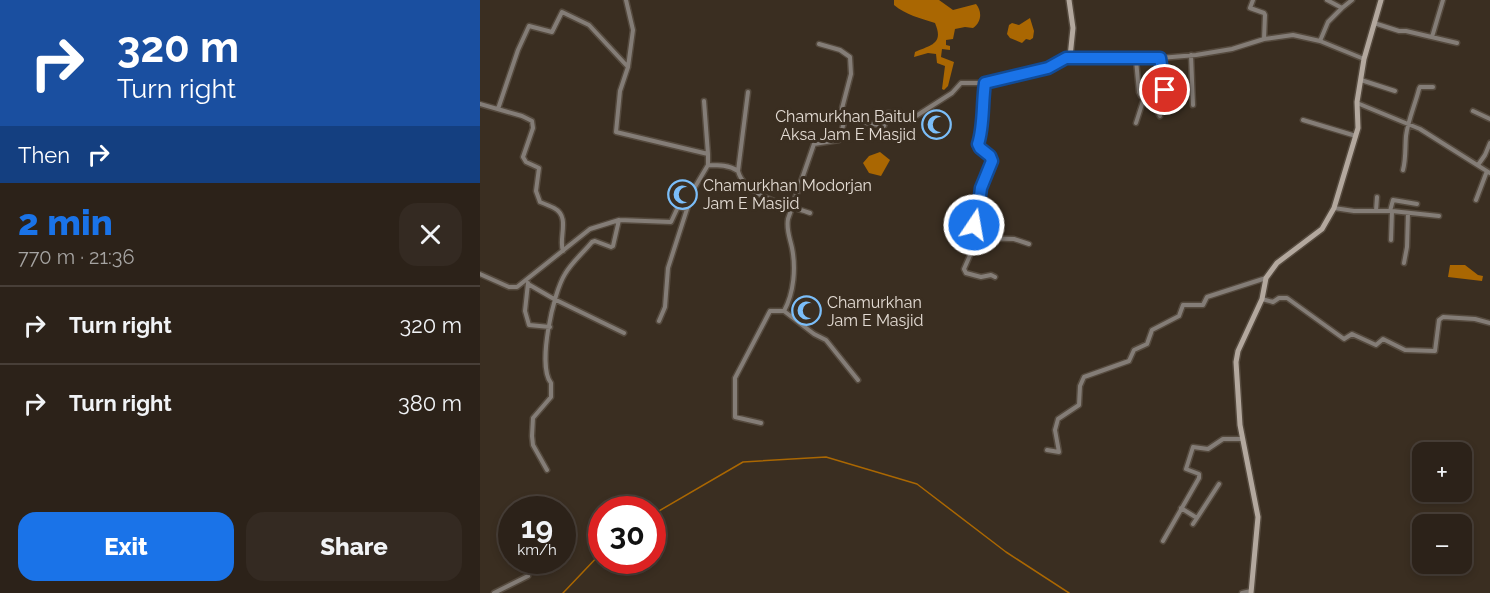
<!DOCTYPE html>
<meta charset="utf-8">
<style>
:root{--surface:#2c2219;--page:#342a22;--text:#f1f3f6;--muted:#a6a4a2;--line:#483f38;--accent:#1a73e8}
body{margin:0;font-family:Raleway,sans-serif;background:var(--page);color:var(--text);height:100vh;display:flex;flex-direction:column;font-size:22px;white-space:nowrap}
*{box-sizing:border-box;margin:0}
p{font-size:20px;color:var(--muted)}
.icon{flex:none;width:33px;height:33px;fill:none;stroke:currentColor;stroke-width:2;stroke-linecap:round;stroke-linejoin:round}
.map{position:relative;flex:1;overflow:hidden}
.drawer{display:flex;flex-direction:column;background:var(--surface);width:480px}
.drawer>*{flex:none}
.hud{background:#1a4fa0;color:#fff;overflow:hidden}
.tools{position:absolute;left:932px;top:442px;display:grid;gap:12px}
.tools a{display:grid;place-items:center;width:60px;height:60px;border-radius:12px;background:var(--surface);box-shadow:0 3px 9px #0003,0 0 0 2px var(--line);font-size:30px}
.speed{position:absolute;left:18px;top:496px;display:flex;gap:12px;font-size:30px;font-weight:700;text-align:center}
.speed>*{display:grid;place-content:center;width:78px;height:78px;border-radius:50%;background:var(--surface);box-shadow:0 3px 9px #0003,0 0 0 2px var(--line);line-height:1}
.speed small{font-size:15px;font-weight:400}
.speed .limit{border:9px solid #d22;background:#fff;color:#111}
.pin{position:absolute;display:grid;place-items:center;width:51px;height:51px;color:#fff;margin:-26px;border:3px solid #fff;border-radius:50%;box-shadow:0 2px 6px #0007}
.me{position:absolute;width:66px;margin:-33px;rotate:12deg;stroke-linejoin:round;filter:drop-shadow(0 0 4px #0008)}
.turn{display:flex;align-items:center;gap:21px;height:126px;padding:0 18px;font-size:27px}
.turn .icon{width:78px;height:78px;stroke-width:2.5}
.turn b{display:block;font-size:42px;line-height:51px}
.then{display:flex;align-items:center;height:57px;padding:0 18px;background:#0003;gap:12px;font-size:22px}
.round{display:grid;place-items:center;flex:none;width:63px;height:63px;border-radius:18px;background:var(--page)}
.headline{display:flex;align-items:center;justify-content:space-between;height:102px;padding:0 18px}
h1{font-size:36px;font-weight:800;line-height:45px;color:var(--accent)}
.button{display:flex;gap:12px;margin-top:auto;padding:12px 18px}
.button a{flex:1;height:69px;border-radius:18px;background:var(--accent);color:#fff;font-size:24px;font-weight:800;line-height:69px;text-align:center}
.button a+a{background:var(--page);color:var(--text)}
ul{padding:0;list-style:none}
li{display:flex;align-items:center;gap:18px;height:78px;padding:0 18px;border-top:2px solid var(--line)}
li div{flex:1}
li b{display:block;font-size:22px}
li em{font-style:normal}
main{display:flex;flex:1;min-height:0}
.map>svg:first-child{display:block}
</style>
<main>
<section class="drawer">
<div class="hud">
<div class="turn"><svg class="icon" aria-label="right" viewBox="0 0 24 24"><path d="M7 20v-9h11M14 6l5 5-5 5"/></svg><div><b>320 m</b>Turn right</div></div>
<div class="then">Then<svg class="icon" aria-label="right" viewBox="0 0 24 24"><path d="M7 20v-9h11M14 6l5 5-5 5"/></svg></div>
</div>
<div class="headline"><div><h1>2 min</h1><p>770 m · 21:36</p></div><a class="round"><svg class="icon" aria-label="close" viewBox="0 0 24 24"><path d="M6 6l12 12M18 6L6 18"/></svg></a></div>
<ul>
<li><svg class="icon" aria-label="right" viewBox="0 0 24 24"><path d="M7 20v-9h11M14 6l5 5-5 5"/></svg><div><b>Turn right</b></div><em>320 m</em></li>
<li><svg class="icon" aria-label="right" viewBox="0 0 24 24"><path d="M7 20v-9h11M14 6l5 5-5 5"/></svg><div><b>Turn right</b></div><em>380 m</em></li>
</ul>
<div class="button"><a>Exit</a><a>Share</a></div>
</section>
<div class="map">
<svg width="1010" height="593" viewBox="0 0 1010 593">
<rect width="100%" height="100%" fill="#3a2e21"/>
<path fill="#aa6702" d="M414,0H459L473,10L496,4C502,11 502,22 493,28L485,27L475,29L473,39L466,40V45L470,46V50L462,49L461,57L474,62L468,86L464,90L462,89L465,66L457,63L456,54L448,53L434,57L435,52C451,45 464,44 455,23C440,18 426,15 414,5Z
M550,18L554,31L553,38L550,40L546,39L542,43L530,38L527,34L529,25L532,23L539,25Z
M400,152L410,160L401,176L389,173L383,163L389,156Z
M970,265H985L998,275L1003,276L1002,281L968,277Z"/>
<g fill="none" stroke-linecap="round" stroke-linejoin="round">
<path stroke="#aa6702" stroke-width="1.5" d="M172,515L263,462L346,457L437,484L526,552L589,593
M83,593L122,552"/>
<defs>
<path id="street" d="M146,0L153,30L148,67L140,91L136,132L228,154V165C239,165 249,165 258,171C265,197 308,205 330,213
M773,0L770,8L784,13L785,15L784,39
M847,0L862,8L872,0
M894,23L919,31H926L977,43
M952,37L963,0
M840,41L848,22L862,8
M339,44L360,50L370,57L371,74L360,116L365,119
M711,55L713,105
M680,58L685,90
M656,60L659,92L661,96L673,103L680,116
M881,80L915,91
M505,83C502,103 504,127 498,144L500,148L510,156L512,161L501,188L498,211L494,225L495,235L491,253L484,269L486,273L501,277L511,275L515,277
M224,101L228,154
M877,103L940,129L1010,173
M0,104L42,116L52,121L53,128L43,157L46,162L59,168L56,191L60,202C65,204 70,206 74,208C91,217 78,238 83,251
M18,109L38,50L49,26L72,32L82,12L109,25L148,67
M993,111L1010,119
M823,120L876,136
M656,123L664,98
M998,165L1005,155L1010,143
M923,170C926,159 925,148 926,136C928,120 935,105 939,89L940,87H953
M258,171L268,92
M996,200L1007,171
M854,208L874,211H912L959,216
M896,211L897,197
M910,211L913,200L937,204
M495,238L534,239L549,244
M911,240L912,211
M924,263L927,247L928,213
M0,274L29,287H37L110,229L139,220L191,222L198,207L207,209L212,192L228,165
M48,283L45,311L49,325L70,327
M48,284L74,299L144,333
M782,299L793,302L799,298H807L864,339L872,334L896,345L903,339L925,350L955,351L959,320L963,317L995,319L1010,323
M304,311L334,334L346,340L378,380
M179,321L185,307L188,268L207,209
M281,423L255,417V378L290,311H304C314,293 316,268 312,248C310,238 306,230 308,219L334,144L359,140L365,119L404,126L408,113L436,116L472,93L481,83H505L523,80L568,68L586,58L656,60L716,55L752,49L784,39L813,35L840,41L884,59
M567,450L579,452L575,430L578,419L599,405L600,386L604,377L649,361L654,350L667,344L672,330L699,316L703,305H723L727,297L786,278
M67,470L53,445L52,436L53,418L71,397V383C57,366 73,293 85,274C92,262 103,253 112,242L115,241L131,247L133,246L139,220
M701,508L717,518L713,524
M717,518L739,484
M683,541L719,478V474L706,469L713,447L728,449L743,439H762
M14,593L48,576
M762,593L771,591"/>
<path id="secondary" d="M589,0L593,28L590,57
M771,593L778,517L760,425L756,362L758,351L782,299L786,278L797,263L842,229L854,208L878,128L877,102L884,59L901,0"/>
</defs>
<use href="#street" stroke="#554a3e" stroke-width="7"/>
<use href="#secondary" stroke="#554a3e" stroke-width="8"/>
<use href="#street" stroke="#847d77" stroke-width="4"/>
<use href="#secondary" stroke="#b3a89e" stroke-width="5"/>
</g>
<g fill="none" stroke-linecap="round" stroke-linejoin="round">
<defs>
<path id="route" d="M494,225L498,211L501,188L512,161L510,156L500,148L498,144C504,126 502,103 505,83L568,68L586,58H680L685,90"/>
</defs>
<use href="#route" stroke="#114b97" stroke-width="15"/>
<use href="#route" stroke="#1a73e8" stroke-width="10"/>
</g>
<defs>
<symbol id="mosque-ring" viewBox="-11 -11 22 22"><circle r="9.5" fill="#3a2e21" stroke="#7bbef9" stroke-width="1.5"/><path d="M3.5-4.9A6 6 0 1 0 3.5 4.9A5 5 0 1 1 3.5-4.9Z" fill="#7bbef9"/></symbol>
</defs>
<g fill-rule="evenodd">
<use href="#mosque-ring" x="440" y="108" width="33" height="33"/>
<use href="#mosque-ring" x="186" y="178" width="33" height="33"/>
<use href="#mosque-ring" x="310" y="294" width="33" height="33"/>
</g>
<g text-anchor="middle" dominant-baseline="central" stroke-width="6" stroke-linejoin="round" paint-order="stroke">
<g font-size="16" fill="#e4dcd4" stroke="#3a2e21" text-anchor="start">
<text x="436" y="116" text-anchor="end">Chamurkhan Baitul<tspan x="436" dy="18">Aksa Jam E Masjid</tspan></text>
<text x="223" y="185">Chamurkhan Modorjan<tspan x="223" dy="18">Jam E Masjid</tspan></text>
<text x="347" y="302">Chamurkhan<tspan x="347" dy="18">Jam E Masjid</tspan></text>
</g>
</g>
</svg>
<div class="tools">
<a>+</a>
<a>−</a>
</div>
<div class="speed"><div>19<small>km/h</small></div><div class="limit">30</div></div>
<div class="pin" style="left:685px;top:90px;background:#d93025"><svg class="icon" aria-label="arrive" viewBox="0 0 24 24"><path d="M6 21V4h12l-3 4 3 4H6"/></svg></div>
<svg class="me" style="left:494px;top:225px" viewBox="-20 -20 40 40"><circle r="17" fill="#1a73e8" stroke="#fff" stroke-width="3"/><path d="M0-11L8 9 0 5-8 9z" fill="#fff"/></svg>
</div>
</main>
